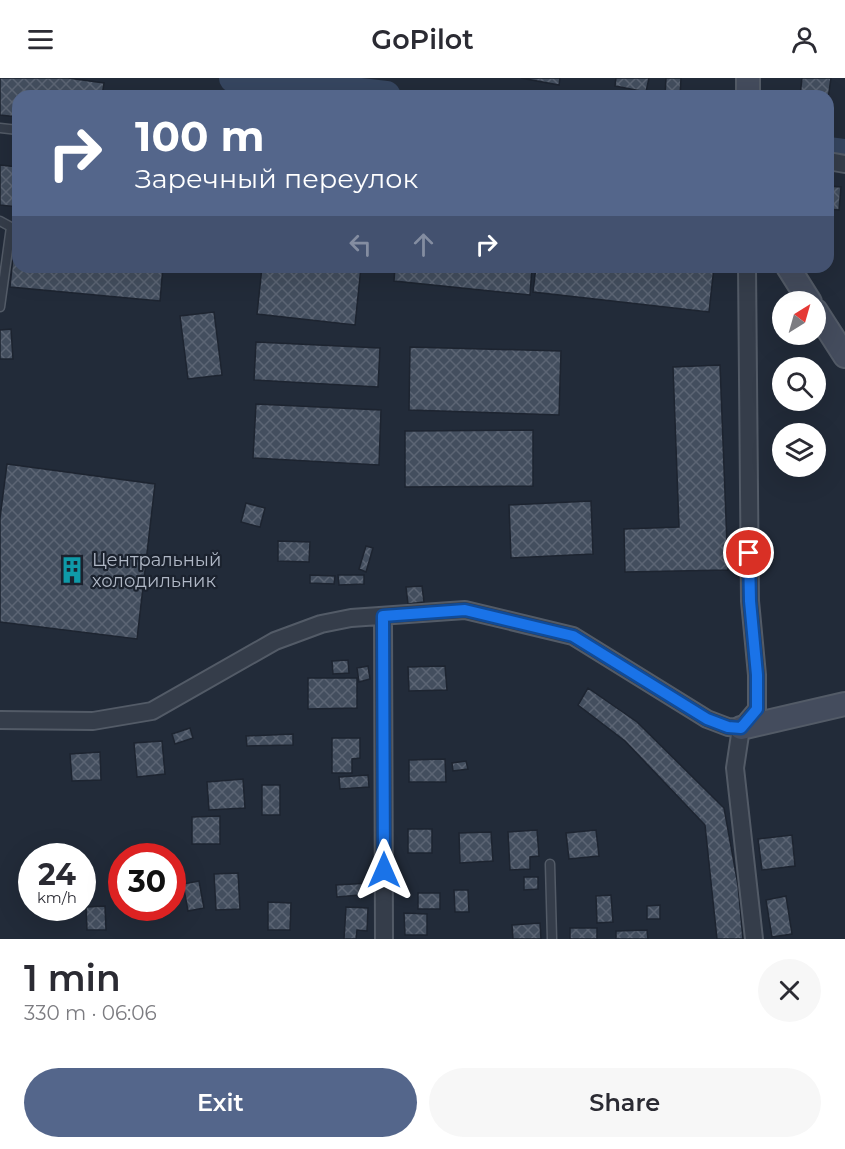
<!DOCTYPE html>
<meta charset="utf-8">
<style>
:root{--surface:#fff;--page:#f7f7f7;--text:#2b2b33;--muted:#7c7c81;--accent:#54668b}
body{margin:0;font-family:Montserrat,sans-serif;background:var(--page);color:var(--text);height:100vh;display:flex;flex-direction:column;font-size:22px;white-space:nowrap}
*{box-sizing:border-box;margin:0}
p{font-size:20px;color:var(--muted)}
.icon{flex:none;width:33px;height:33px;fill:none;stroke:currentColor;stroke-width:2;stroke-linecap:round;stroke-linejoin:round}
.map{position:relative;height:861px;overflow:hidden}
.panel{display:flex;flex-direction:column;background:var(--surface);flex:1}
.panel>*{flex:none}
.banner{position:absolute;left:12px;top:12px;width:822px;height:183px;border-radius:18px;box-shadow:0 6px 24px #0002;background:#54668b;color:#fff;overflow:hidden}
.needle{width:39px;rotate:37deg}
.controls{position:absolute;left:772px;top:213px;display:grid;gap:12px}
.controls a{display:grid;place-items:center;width:54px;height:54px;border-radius:50%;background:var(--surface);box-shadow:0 6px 24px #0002;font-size:30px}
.speed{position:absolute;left:18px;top:765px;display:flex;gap:12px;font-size:30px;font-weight:700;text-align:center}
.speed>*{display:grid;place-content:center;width:78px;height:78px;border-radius:50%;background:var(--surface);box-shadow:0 6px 24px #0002;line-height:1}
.speed small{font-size:15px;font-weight:400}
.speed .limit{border:9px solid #d22;background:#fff;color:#111}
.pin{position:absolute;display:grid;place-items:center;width:51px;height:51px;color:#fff;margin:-26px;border:3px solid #fff;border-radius:50%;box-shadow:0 2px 6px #0007}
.me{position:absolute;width:66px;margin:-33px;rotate:0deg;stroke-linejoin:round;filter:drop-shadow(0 0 4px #0008)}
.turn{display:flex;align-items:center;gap:21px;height:126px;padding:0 24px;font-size:27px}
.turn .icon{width:78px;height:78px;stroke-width:2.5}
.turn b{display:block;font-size:42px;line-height:51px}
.lanes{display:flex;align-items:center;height:57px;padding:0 24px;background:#0003;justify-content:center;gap:30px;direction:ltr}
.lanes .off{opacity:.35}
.round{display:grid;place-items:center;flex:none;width:63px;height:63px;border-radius:32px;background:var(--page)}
.summary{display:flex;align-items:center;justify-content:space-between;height:102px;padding:0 24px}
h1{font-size:36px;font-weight:600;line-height:45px}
.action{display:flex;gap:12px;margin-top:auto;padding:12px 24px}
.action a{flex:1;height:69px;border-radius:36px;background:var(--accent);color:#fff;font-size:24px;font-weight:600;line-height:69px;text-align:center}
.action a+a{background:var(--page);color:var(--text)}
header{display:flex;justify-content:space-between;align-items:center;height:78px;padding:0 24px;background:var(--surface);font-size:27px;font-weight:600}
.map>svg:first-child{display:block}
</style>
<header><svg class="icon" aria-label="menu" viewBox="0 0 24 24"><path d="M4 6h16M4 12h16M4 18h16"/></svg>GoPilot<svg class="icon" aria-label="person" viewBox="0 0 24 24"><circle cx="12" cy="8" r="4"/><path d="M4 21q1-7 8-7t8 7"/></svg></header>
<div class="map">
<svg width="845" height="861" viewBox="0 0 845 861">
<defs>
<pattern id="building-cross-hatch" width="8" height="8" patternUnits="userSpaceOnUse" patternTransform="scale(1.5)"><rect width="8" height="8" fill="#434e5e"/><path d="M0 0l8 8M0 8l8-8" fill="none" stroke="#5c6574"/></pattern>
</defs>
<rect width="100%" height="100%" fill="#222b39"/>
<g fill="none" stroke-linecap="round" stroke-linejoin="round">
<path stroke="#364660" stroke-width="30" d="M234,0L386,18
M828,74L845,76"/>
</g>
<path fill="url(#building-cross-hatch)" stroke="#1d2430" stroke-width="1.5" d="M0,0H68L104,5L102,18H18V39L0,37Z
M521,0H560L559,7Z
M616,0H649L646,14L615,8Z
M666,0H681L680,18H665Z
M802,0H831L828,21V18H800Z
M110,13L152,18H109Z
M0,87L18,89V129L0,127Z
M828,108L841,109L839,132L828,131Z
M15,158H18V189H163L160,223L10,209Z
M262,189H361L355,247L257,236Z
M395,189H532L530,217L394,203Z
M536,189H714L709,234L533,214Z
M214,234L222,297L188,301L180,238Z
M11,251L13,281H0V252Z
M256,264L380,270L378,309L254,302Z
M410,269L561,273L559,337L409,332Z
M720,287L728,492L625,494L624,451L679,449L673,289Z
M256,326L381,332L379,387L253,380Z
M533,352V408L405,409V353Z
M7,386L155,406L137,561L0,544V440Z
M591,423L593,476L511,480L509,427Z
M246,425L265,430L260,449L241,444Z
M278,463L310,464L309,484L278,483Z
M366,468L373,470L366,494L359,491Z
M310,497L335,498L334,506L310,505Z
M338,497H364V506L339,507Z
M422,508L424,524L408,526L406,509Z
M348,582L349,595L333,596L332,583Z
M368,588L370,601L359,604L357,590Z
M445,588L447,612L409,613L408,589Z
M308,600H357V630L308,631Z
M588,610L637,644L724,730L738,807L743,861H717L705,747L625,663L578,627Z
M190,650L193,660L175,666L172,656Z
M293,656V667L247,668L246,658Z
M332,660H360V680L352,681V695H332Z
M162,663L165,696L137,699L134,665Z
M100,674L101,702L72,703L70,676Z
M445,681L446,704H409V682Z
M466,683L468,691L453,693L452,685Z
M368,697L369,709L340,711L339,699Z
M243,701L245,730L209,732L207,704Z
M262,707H280V737H262Z
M220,738V766H192V739Z
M408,751H432V775H408Z
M537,752L539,778L530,779V791L510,792L508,754Z
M596,752L599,778L569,781L566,755Z
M491,754L493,783L460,785L459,755Z
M792,757L795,788L762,792L758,761Z
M238,795L240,831L216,832L214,796Z
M524,799H538V811L524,812Z
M199,803L204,830L188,833L183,806Z
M370,805L371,816L337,819L336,807Z
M454,812H468L469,834H455Z
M418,815H440V831H418Z
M611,817L613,844L597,845L596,818Z
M786,818L792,856L772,859L766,822Z
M268,824L291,825L290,852H268Z
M660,827V841H647V828Z
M105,828L106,852H87L86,829Z
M346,829L368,830L367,853L357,852L356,861H344Z
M404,835L427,836V857H405Z
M540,845L541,861H513L512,847Z
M570,850H597V861H570Z
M647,852L648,861H616V853Z"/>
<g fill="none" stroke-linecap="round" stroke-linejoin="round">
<defs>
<path id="lane" d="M0,50L18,52
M0,143L11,149L0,229
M550,786L552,861"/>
<path id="street" d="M828,83L845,86
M747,189L750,523L757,597V631L741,650L735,690L754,861
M383,538L384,861
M0,642L93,643L152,633L275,563L321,546L351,540L465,532L573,558L707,641L728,649L741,650"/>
<path id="secondary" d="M748,0V18
M788,189L810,224
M816,233L845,278
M741,650L845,626"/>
</defs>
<use href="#lane" stroke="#535b67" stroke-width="11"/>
<use href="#street" stroke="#535b67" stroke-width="20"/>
<use href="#secondary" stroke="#535b67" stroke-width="26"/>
<use href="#lane" stroke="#353d4a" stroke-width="8"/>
<use href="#street" stroke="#353d4a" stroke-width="16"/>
<use href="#secondary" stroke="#444c5d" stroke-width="22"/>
</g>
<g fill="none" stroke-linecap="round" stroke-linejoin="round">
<defs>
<path id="route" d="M384,792L383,538L465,532L573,558L707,641L728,649L741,650L757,631V597L750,523L749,475"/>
</defs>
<use href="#route" stroke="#114b97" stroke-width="15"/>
<use href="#route" stroke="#1a73e8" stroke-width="10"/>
</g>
<defs>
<symbol id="building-bare" viewBox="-9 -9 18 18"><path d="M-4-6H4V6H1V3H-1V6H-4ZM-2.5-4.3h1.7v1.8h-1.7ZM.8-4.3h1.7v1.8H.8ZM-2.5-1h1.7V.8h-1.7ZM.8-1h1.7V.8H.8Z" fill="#0f9aa8" stroke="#1b222e" stroke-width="2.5" paint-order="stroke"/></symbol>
</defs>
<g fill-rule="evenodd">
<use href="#building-bare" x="53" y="473" width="38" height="38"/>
</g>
<g text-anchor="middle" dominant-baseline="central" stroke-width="4.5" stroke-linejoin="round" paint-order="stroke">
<g font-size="18" fill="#b0b8c6" stroke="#1b222e" text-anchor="start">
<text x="92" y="482">Центральный<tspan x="92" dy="21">холодильник</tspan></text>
</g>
</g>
</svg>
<div class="controls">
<a><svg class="needle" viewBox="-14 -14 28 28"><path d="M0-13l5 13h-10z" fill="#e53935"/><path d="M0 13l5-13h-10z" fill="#7c7c81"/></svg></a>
<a><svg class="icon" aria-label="search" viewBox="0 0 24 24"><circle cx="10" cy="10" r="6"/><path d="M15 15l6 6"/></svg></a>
<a><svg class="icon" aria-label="layers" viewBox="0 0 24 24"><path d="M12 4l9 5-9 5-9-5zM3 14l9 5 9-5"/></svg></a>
</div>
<div class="speed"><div>24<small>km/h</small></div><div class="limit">30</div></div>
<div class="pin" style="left:749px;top:475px;background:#d93025"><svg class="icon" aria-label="arrive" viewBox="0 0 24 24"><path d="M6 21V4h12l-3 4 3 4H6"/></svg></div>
<svg class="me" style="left:384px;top:792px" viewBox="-20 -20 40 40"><path d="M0-17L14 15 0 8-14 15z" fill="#1a73e8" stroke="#fff" stroke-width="4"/></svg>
<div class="banner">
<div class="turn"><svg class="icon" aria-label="right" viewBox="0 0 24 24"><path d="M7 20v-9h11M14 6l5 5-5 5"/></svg><div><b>100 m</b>Заречный переулок</div></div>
<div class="lanes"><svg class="icon off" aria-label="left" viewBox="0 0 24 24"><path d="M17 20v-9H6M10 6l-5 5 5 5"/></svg><svg class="icon off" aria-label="ahead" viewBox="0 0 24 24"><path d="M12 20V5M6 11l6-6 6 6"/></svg><svg class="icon" aria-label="right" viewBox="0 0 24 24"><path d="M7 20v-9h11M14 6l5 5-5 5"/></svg></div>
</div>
</div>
<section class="panel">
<div class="summary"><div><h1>1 min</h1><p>330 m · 06:06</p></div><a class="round"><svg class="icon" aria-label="close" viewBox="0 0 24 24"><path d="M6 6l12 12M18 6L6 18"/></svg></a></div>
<div class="action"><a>Exit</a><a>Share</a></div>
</section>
